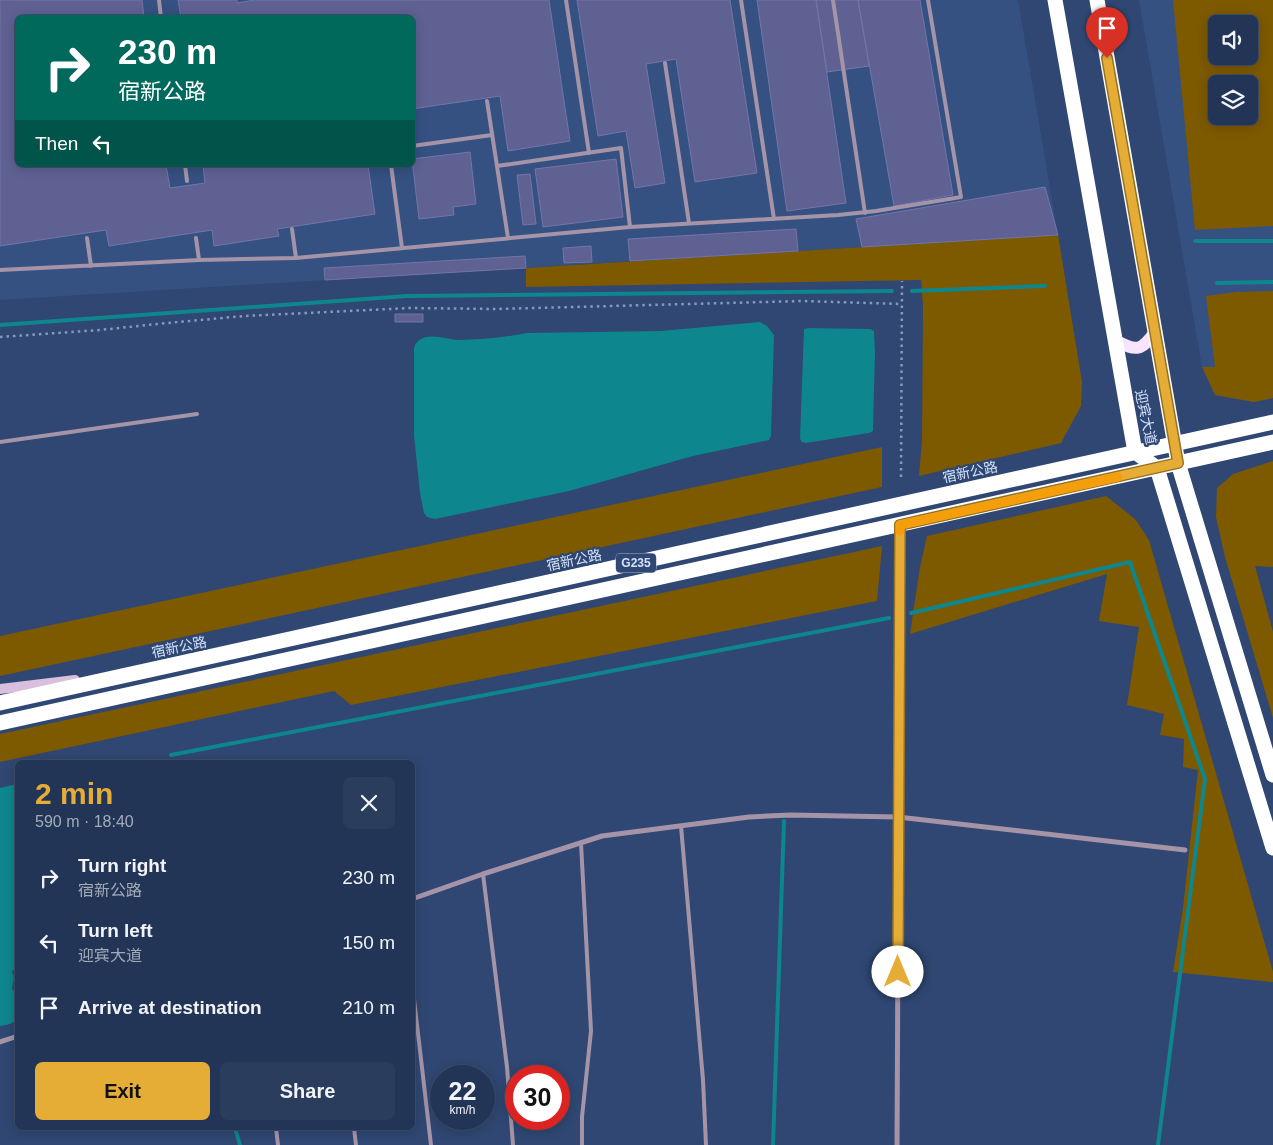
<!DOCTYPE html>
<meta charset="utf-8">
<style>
:root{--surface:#233556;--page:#2b3d5c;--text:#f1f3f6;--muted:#a3abb9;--line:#40506c;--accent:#e6ad36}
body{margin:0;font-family:Arial,"Noto Sans SC",sans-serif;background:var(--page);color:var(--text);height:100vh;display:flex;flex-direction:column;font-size:19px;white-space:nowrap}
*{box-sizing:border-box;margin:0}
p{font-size:16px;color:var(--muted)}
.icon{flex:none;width:28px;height:28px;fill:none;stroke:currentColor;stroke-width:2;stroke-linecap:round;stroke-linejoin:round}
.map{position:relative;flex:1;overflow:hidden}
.drawer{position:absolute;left:15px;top:760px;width:400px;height:370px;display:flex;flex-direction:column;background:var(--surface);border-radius:8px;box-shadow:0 2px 12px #0003,0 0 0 1px var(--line)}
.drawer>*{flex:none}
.top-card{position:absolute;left:15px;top:15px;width:400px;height:152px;border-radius:8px;box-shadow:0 2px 12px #0003,0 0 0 1px var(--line);background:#00695c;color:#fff;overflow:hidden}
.buttons{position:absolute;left:1208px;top:15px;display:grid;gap:10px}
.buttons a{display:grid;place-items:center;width:50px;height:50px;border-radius:8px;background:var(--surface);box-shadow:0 2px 12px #0003,0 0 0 1px var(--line);font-size:25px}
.speed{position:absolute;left:430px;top:1065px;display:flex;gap:10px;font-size:25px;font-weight:700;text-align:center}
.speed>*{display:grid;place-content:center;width:65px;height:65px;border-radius:50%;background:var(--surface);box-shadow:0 2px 12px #0003,0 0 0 1px var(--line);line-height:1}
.speed small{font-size:12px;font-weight:400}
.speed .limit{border:8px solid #d22;background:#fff;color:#111}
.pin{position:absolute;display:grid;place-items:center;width:42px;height:42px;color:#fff;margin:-51px -21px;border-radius:50% 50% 50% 0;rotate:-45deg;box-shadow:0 0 5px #0007}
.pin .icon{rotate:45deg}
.me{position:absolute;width:55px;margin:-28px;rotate:0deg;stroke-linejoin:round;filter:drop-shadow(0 0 4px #0008)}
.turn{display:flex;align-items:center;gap:18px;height:105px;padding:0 20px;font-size:22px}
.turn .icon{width:65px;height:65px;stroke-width:2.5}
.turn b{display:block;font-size:35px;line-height:42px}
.then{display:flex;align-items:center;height:48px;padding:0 20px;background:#0003;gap:10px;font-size:19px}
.round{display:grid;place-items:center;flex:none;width:52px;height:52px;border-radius:8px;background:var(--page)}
.headline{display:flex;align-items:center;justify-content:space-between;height:85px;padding:0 20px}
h1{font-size:30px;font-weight:600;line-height:38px;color:var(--accent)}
.primary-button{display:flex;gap:10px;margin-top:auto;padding:10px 20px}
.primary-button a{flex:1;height:58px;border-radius:8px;background:var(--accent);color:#111;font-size:20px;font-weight:600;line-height:58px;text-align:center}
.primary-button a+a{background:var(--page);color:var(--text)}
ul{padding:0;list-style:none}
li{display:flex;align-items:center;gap:15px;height:65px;padding:0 20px}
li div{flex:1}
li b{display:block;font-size:19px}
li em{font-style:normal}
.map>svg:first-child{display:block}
</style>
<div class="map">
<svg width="1273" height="1145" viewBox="0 0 1273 1145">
<rect width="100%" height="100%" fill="#2f4772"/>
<path fill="#355182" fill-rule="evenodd" d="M0,0H1018L1058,235L0,300ZM18,18H412V165H18Z
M1139,0H1273V398L1254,402L1215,395L1202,367ZM1216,24H1249V56H1216ZM1216,84H1249V116H1216Z"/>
<path fill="#7d5900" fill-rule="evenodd" d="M1173,0H1273V226L1195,230ZM1216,24H1249V56H1216ZM1216,84H1249V116H1216Z
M1058,235L1082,382L1081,406L1061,443L919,476L922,441L923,307L921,280L526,287V268Z
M1273,291V398L1254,402L1215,395L1202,367H1215L1206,296L1236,292Z
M882,447V487L0,676V636Z
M1273,461V567L1255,566L1273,632V718L1225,557L1216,517L1217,488L1233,474Z
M1106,496L1135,519L1149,540L1273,972V982L1173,972L1183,908L1198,770L1183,767L1184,739L1160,735L1164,714L1127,705L1139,627L1099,621L1107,574L910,634L920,567L927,536Z
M882,546L877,601L351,705L334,691L0,762V734Z"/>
<path fill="#0e868d" d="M760,322L767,326L774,335L771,436L769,440L693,456L569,491L435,519L427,517L424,513L420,493L414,435V348C415,344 417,341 421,339C433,333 447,340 460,340C482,340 505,337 527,333L661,331Z
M809,328L870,329L874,331L875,353L873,428V431L869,433L806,443L802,442L800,439L804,329Z
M17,784L18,967L12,971L14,978L12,989L17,994V1020L10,1024L0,1026V788Z"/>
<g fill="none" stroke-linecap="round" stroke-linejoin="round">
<path stroke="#0e868d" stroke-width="4" d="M1195,241H1273
M1217,283L1273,282
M912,291L1045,286
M0,325L407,296L892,291
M911,613L1130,562L1205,779L1158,1145
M171,755L889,618
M235,1128L240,1145
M773,1145L784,821"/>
</g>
<path fill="#5f6193" stroke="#7375a9" d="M0,0H142L144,18H18V165H166L170,188L205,183L203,165H368L375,214L277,229L279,236L214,246L212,230L109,246L106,230L0,246Z
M178,0H237V3L254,0H549L570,141L508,151L500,96L412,109V18H181Z
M577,0H730L757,173L695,182L676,59L646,64L665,183L635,188L626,131L598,136Z
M757,0H816L846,203L787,211Z
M816,0H858L869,66L827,72Z
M858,0H920L953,195L894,206Z
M470,152L476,204L453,207L454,215L419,219L412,159Z
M616,159L623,217L543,227L535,169Z
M530,174L536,224L523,225L517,175Z
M1045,187L1058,235L862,247L856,219Z
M796,229L798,251L630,261L628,239Z
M591,246L592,262L564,263L563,248Z
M525,256L526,268L325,280L324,268Z
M395,314H423V322H395Z"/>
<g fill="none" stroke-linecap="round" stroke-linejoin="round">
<path stroke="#879abc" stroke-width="2.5" stroke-dasharray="2.5 4" stroke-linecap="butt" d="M0,337L100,330L157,324L244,316L410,308L497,309L802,301L902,304
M901,477L902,281"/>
<path stroke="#a594a8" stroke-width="4" d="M159,0L161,18
M566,0L589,153
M741,0L774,219
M833,0L865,213
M665,63L689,223
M487,101L508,238
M412,146L492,135
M185,165L187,181
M391,165L402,248
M497,166L621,148L630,227
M292,229L296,258
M87,238L91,266
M196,238L199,260
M0,270L199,260L296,258L630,227L838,215L876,211L961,197L928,0
M0,442L197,414
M681,826L703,1080L706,1145
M581,843L591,1031L582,1117V1145
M483,874L507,1067L513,1145
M412,982L431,1145
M276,1128L278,1145
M354,1128L356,1145"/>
<path stroke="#a594a8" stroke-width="5" d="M412,899L483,874L602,836L749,817L790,815L898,817L1185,850
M0,1042L18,1036
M897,1145L900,526"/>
<path stroke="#d9bede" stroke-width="10" d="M0,689L75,680"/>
<path stroke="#f9e4fd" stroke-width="12" d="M1115,340C1137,352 1141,351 1155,332"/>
<path stroke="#fff" stroke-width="15" d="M1055,0L1135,452L1157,468L1273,848
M1097,0L1178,463L1273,775
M0,703L1273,422
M0,723L1273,442"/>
</g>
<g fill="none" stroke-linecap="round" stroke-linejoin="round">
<defs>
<path id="route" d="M898,972L900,525L1178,463L1107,58"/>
</defs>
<use href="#route" stroke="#967023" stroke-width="12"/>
<use href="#route" stroke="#e6ad36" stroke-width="9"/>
<path stroke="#f59e0b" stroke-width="9" d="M900,531V525L1118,477"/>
</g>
<g text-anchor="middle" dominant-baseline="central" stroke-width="4.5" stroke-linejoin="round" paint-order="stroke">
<rect fill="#2f4772" stroke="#a2b4d3" stroke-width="1" x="616" y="553.5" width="40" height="19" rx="4"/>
<g font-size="12" font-weight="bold" fill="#d3e2fc">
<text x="636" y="563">G235</text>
</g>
<g font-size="14" fill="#d3e2fc" stroke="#2f4772">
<text transform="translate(1146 417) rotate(78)">迎宾大道</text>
<text transform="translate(970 472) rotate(-12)">宿新公路</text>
<text transform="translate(574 560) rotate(-12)">宿新公路</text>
<text transform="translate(179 647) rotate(-12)">宿新公路</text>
</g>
</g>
</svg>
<div class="buttons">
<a><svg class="icon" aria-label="sound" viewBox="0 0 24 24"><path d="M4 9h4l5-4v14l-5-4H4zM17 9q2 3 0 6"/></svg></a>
<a><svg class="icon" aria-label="layers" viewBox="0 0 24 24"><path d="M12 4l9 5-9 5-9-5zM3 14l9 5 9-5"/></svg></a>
</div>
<div class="speed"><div>22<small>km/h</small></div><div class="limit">30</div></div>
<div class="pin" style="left:1107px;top:58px;background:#d93025"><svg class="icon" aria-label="arrive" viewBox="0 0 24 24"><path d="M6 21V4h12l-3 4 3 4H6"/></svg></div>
<svg class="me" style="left:898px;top:972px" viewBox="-20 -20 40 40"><circle r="19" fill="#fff"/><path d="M0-13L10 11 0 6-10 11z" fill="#e6ad36"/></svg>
<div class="top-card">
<div class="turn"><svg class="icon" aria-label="right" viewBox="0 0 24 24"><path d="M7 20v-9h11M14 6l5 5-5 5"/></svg><div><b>230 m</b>宿新公路</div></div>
<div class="then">Then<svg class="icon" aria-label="left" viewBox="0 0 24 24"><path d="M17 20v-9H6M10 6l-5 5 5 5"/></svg></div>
</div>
<section class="drawer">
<div class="headline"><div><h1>2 min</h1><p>590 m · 18:40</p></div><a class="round"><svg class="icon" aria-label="close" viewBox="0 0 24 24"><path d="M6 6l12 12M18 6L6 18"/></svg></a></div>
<ul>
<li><svg class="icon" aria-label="right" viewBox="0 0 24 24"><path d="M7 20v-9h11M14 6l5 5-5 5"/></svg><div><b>Turn right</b><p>宿新公路</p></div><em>230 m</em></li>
<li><svg class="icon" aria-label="left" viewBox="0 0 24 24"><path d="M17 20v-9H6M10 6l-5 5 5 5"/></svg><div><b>Turn left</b><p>迎宾大道</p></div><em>150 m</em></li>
<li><svg class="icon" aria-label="arrive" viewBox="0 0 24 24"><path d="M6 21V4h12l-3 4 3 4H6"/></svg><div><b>Arrive at destination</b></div><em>210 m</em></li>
</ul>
<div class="primary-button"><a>Exit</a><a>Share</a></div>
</section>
</div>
